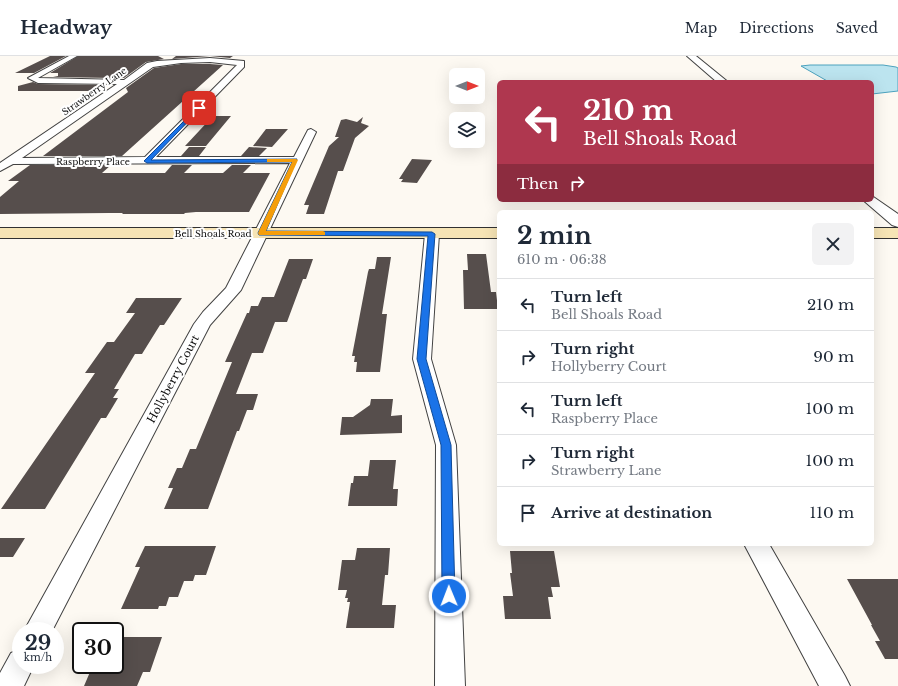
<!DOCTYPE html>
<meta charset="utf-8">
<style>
:root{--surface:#fff;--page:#f2f2f3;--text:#1f2937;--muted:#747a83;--line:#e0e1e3}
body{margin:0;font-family:"Libre Baskerville",serif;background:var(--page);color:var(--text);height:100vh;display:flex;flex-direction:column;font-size:15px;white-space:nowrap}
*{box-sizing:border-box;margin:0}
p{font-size:13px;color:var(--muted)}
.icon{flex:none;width:22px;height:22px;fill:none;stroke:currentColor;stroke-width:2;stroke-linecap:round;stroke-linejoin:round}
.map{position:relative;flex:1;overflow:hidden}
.details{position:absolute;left:497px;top:154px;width:377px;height:336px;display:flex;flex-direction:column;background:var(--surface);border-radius:6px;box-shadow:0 4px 16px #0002}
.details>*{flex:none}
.guide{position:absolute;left:497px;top:24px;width:377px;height:122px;border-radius:6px;box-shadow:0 4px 16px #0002;background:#af374f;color:#fff;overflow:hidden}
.needle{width:26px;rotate:90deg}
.controls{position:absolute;left:449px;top:12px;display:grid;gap:8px}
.controls a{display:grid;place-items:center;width:36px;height:36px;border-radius:6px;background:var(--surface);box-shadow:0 4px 16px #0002;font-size:20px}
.speed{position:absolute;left:12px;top:566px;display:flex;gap:8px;font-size:20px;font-weight:700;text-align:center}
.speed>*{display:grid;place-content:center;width:52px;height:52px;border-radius:50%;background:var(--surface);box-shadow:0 4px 16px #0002;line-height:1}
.speed small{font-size:10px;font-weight:400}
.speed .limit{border:2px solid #111;border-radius:6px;background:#fff;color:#111}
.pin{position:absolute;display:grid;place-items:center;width:34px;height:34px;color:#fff;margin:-17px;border-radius:8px;box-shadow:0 2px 6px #0006}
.me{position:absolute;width:44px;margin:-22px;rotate:359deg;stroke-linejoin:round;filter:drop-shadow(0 0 3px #0008)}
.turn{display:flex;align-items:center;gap:14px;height:84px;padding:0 20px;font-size:18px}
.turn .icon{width:52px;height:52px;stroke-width:2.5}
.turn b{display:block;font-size:28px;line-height:34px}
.then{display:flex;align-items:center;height:38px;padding:0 20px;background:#0003;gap:8px;font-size:15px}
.round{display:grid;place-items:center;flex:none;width:42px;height:42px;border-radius:6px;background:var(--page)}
.head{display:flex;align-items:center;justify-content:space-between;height:68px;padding:0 20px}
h1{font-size:24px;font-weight:700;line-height:30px}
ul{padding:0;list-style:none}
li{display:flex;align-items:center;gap:12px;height:52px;padding:0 20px;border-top:1px solid var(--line)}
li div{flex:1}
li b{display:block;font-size:15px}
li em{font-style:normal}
header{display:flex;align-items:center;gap:24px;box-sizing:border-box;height:56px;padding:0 20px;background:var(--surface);border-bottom:1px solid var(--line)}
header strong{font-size:19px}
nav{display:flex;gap:22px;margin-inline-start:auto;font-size:14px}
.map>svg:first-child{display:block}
</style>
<header>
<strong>Headway</strong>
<nav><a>Map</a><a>Directions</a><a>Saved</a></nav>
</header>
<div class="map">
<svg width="898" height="630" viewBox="0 0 898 630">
<rect width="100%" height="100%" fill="#fdf9f2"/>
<path fill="#bce4ef" stroke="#4ca2be" d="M810,9H883L896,11L898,12V35L872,38V26H829L801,10Z"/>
<path fill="#564e4c" d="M50,0H66L34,17H15Z
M78,0H158L164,3L146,6L124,22H119L117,19L112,22L53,21L58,20V17H50Z
M176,0H233L230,2L210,0L172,3Z
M181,8H210L223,9L122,100H43L128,36L126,32L154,12Z
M33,26L38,28L101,29L93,35H18V30Z
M213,60H231L206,90H185Z
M363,61L361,67L369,70L355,82L343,115H338L324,158H306L309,149H304L329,90L339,81H335L341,64L346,63L357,66Z
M266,73H288L272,91L253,90Z
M189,91H206L199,100H181Z
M249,91L267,92L259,100H241Z
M412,103L432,104L417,127L401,126L403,123H399Z
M30,109H111L102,117H165L172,109H192L184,117H223L232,109H251L243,117H270L249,156H196L185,157L184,158H122L123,157H109L0,158V141L19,125H8Z
M467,198H486L491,236H496L498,253H464L463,214H468Z
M377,201H391L382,258H387L380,316H356L357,306H354L355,300H352L368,216L369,213H375Z
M289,203H313L306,223H303L287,266H275L263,297H252L236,338H258L253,354H247L239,375H237L208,453H164L173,432H168L177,412H182L190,393H196L232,306H225L247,257H249L251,250H258L262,241H274Z
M136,242H182L164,269H160L142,298H135L114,333H119L113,342H118L106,362H101L45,453H1L95,317H85L107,286H114L135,257H126Z
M371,343H393L391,360L402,359V377L340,379L342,361H353L370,349Z
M370,404H396L393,433H398L397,450H348L351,427H353L354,420H368Z
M0,482H25L13,501H0Z
M145,490H216L206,519H195L193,525H184L178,541H169L166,550H159L158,553H121L140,511H135Z
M357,492H390L388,519H385L382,549H396L394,572H346L350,546H347L348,542H345L347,534H338L342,504H355Z
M510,495H554L560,531H551L553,541H548L551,563H505L503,540H513L510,517H512Z
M847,523H898V603H885L875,585H880L871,569H872Z
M115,581H162L150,616H143L137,630H84L93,609H115Z"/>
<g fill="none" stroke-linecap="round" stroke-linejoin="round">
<defs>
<path id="minor" d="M69,0H77L38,22L124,24L147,7L157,5L210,2L244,5V11L156,101H294L308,74L311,73L316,76L241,234L210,269L52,575H24L194,268L203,256L226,232L290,107L13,108L0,115V107L117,28L38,27L28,22ZM210,6L237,9L145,101L22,102L153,11L181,7Z
M432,174L437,175L439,178L431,303L456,389L465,630H435L436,389L413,303L425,178L427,175Z
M744,488H769L845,620L850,630H819Z
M21,593V609H34L24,630H0V617L11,597Z"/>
<path id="tertiary" d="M687,0H696L728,26H717Z
M872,140L898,158V171L892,169L863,144H872Z"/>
<path id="secondary" d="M0,172H499V182H0Z
M872,172H898V182H872Z"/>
</defs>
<use href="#minor" stroke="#424242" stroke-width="2"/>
<use href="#tertiary" stroke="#424242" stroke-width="2"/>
<use href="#secondary" stroke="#313131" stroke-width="2"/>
<use href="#minor" fill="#fff" fill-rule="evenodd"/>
<use href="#tertiary" fill="#fff" fill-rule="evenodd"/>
<use href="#secondary" fill="#f6e4b5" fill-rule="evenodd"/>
</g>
<path fill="#1a73e8" stroke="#114b97" d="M198,51L201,52L151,104L297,103L266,175L432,176L435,178L426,303L451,389L455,540L453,544L449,546L444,544L442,540L441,389L417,303L428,180L259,179L258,177L292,106L147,107L144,105Z"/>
<path fill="#f59e0b" d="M267,103H296L298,104L266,175H323L325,176V179H259L258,177L292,106H267Z"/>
<g text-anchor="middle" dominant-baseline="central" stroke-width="4" stroke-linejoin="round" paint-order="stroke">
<g font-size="9" fill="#0f0f0f" stroke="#fff">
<text transform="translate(94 35) rotate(-35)">Strawberry Lane</text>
<text x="93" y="105">Raspberry Place</text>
<text x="213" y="177">Bell Shoals Road</text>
</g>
<g font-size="11" fill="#0f0f0f" stroke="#fff">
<text transform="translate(173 323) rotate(-62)">Hollyberry Court</text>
</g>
</g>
</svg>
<div class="controls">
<a><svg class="needle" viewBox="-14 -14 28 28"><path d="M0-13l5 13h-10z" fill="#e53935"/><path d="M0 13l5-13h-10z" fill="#747a83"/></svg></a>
<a><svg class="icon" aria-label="layers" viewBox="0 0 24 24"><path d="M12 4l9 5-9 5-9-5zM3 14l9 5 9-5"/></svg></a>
</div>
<div class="speed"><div>29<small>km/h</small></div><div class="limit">30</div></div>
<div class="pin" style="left:199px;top:52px;background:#d93025"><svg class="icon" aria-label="arrive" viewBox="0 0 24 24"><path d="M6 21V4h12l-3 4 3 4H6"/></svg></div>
<svg class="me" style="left:449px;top:540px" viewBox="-20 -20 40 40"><circle r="17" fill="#1a73e8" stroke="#fff" stroke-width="3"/><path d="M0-11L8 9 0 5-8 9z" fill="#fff"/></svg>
<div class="guide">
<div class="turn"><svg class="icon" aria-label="left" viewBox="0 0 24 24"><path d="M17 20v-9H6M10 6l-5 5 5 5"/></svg><div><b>210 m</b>Bell Shoals Road</div></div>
<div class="then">Then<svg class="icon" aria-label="right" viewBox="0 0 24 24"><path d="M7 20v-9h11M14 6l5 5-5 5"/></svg></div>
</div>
<section class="details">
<div class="head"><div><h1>2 min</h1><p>610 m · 06:38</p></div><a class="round"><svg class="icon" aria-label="close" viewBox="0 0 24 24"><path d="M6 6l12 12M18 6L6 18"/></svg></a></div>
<ul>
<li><svg class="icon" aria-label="left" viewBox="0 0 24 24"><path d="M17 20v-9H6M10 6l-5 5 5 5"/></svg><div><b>Turn left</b><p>Bell Shoals Road</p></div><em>210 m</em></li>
<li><svg class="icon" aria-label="right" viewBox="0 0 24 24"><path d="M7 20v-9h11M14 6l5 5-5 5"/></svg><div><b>Turn right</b><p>Hollyberry Court</p></div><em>90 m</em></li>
<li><svg class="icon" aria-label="left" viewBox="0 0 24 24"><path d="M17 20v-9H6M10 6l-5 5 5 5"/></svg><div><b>Turn left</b><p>Raspberry Place</p></div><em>100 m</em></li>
<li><svg class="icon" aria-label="right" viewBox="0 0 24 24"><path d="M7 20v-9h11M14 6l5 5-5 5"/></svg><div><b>Turn right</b><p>Strawberry Lane</p></div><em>100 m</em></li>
<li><svg class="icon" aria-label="arrive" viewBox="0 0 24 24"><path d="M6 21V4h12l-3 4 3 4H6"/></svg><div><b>Arrive at destination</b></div><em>110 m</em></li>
</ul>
</section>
</div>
